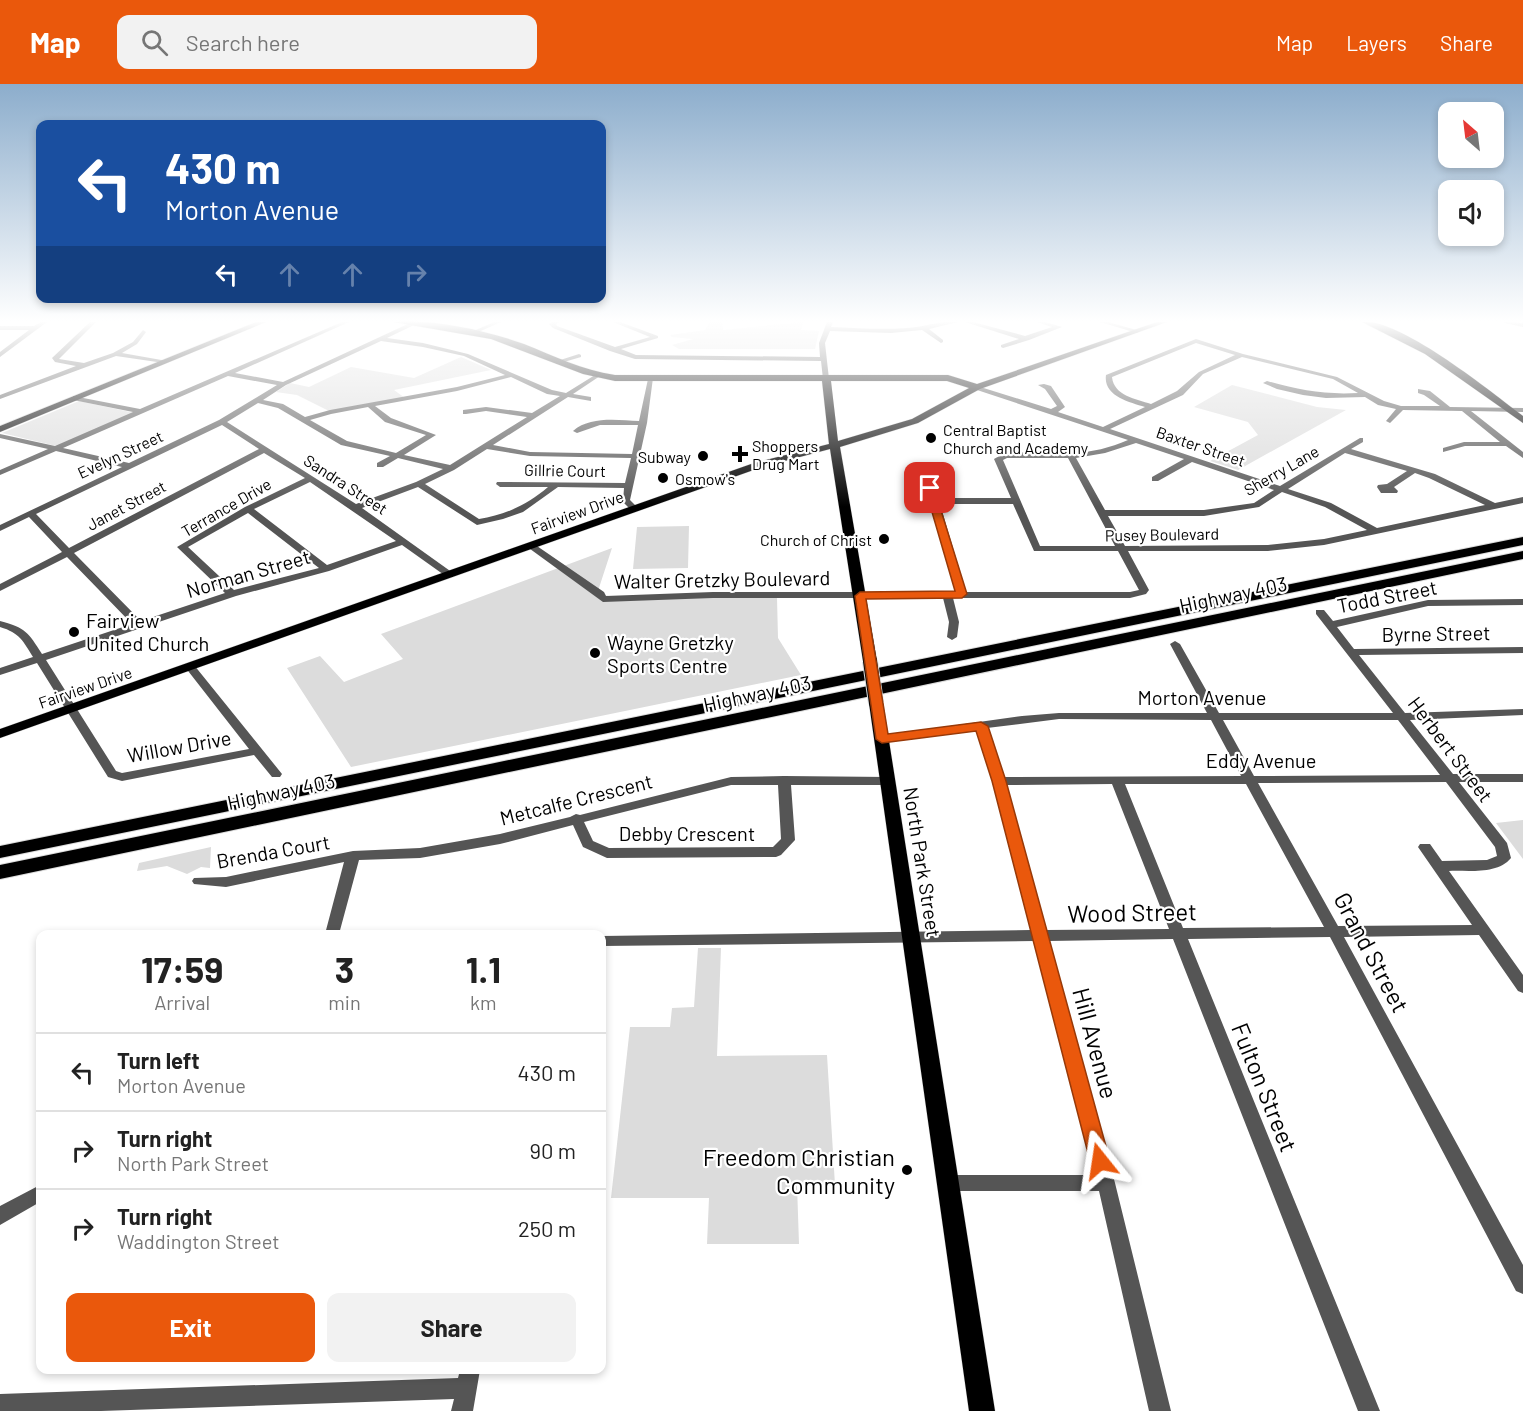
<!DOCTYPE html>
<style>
:root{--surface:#fff;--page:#f2f2f2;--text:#222;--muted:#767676;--line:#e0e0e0;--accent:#ea580c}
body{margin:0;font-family:Barlow,sans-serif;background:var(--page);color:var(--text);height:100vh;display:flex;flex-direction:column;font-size:22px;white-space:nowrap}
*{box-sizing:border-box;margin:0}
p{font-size:20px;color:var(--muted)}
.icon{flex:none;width:33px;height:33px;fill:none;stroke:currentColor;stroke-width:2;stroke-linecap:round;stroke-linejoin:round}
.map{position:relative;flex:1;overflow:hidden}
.side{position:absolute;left:36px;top:846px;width:570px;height:444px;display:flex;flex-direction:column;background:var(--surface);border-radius:12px;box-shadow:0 3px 9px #0003}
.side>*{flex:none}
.guide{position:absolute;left:36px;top:36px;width:570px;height:183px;border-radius:12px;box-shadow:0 3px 9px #0003;background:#1a4fa0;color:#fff;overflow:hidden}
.needle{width:39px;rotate:332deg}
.buttons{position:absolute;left:1438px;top:18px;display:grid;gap:12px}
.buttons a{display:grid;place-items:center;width:66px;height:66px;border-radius:12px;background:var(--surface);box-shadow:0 3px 9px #0003;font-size:30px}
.pin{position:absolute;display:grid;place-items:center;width:51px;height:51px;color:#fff;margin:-26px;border-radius:12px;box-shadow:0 3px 9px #0006}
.me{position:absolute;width:66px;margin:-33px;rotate:345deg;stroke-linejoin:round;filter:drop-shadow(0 0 4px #0008)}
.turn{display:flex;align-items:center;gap:21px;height:126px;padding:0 30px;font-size:27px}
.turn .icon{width:78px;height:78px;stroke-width:2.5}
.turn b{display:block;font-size:42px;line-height:51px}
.lanes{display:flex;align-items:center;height:57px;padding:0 30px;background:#0003;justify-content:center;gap:30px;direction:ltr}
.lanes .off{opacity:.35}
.eta{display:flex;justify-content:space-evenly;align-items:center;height:102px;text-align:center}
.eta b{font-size:36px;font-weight:700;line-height:42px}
.cta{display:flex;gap:12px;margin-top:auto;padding:12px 30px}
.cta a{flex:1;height:69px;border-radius:12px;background:var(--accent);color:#fff;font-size:24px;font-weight:700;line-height:69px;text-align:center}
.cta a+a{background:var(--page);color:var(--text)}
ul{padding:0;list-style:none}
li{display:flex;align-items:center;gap:18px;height:78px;padding:0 30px;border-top:2px solid var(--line)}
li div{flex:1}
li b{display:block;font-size:22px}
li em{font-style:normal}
header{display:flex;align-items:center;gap:36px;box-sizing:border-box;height:84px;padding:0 30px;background:var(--accent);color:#fff}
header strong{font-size:28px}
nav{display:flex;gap:33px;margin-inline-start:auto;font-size:21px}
.search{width:420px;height:54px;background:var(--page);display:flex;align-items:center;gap:15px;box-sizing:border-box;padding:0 21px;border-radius:12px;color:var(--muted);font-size:22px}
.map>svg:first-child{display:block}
</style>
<header>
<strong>Map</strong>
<div class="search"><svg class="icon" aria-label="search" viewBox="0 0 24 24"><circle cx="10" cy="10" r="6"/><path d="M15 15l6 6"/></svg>Search here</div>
<nav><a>Map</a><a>Layers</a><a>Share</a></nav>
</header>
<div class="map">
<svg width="1523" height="1327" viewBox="0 0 1523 1327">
<rect width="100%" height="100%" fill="#fff"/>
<path fill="#dcdcdc" d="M710,238H722L723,246L803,238L801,246L819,247L815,265H679L672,261L693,255L672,253L670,251L705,246Z
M461,273L491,286L394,306L405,314L331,328L297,311L276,308L290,299L309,303L351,283L414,294Z
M1232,301L1317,323L1346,326L1238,386L1210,377L1258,351L1248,338L1194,323Z
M79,317L135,329L56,362L2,349Z
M689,442L688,484L633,485L637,443Z
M612,464L597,510L620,514H777L778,554L801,591L351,683L287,584L320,572L344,598L403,575L381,550Z
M1523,736V775L1496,739Z
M211,763L210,784L201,783L187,790L167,782L137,787L139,779Z
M698,864H721L717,972L827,971L835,1101H797L799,1160H707L709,1114H611L630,943H670L672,924L694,923Z"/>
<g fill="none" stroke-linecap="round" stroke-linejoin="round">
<defs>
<path id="major" d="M256,238H266L0,348V342Z
M393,238C431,234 488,247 524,260C554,272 582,286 615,291H948L977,300L1157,238H1167L980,305L918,339L840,363L877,577L875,580H865L863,577L830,365L762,383L0,654V645L754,379L829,360L822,297H615L583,290L491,255ZM831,297H947L969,304L912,335L838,357Z
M1362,238C1400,234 1491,308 1523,332V339L1425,270Z
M876,615L883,619L995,1327H969L869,619Z"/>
<path id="highway" d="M1523,453V461L0,774V762Z
M1523,467V475L0,795V781Z"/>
</defs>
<use href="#major" stroke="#dbdbdb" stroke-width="1"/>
<use href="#highway" stroke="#dbdbdb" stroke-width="2"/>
<path fill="#555" fill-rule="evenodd" d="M41,238H47L0,273V268L29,246H0V242H34Z
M90,238H96L59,275L84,279L113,269L133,258L143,246L146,248L137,260L122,269L167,277L164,279L116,272L0,315V311L76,282L55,278L52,274Z
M342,238H349L235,289L283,298L412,238L415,240L414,241L387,254L423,259L468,270L552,306L566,309L595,291L600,292L573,310L591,313V317L568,313L493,361L530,368L632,370L638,341H600L577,349L573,347C590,332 617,336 639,337L648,295L653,294L647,339L630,416L639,425L632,427L623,418L624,404L558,403L523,428L503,435L477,441L418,403L362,424L453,489V493H447L402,461L329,487L236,512L46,576L116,687L122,689L249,665L185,583L190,580L194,581L282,690L280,693H272L254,671L122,697L108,693L37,579L0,591V584L33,573C23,557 20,549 0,543V537C26,544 28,548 42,570L132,540L67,473L0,507V500L62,468L29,433L0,447V441L122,383L56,367L0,391V386L48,365L0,354V350L55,362L133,328L73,316V312L140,325ZM381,257L423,263L464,272L505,291L457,303L330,326L305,333L283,320L263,316L286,301ZM228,292L277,301L219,336L129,379L63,364ZM511,293L547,310L560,312L532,329L486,323L463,326V330H466L486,327L527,333L450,381L404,371L436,351L391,334L375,322L457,307ZM258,319L278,324L341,361L390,372L377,379V383H383L398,374L443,385L416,398L356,420L227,338ZM368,323L385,338L426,351L396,369L347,357L310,336L331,330ZM222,341L259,365L69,464L36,430ZM487,365L530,372L631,374L625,399L497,398L496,400L500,403H548C527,421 505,431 479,435L425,400L454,386ZM264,369L305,394L245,423L177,463L225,509L141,537L74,469ZM310,398L396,457L327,481L254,425ZM248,429L319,484L234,506L188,463Z
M494,238H501L474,250L469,249Z
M552,238H559L556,240L557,242L615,263L650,253L613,238H620L658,252V254L621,265L636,271L820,273L819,259L827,238H833L831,243C856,244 882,246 907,244C924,243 942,236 958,238L929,245L943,256V258L941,259L922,246L891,249L830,247L825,259L829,295L826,297L823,295L821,277L635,275L610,267L553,244L549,240Z
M965,238H973L1025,252L1052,243L1037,238H1045L1062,243L1029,256L1003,264L1001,263V261L1019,255Z
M1100,238H1108L1140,247L1137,249Z
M1504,238L1523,239V243L1505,239Z
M1196,255L1243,270L1337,293L1384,317L1401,322H1440L1424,311L1418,309V305L1430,307L1450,323L1523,324V328L1471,327L1523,368V374L1506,362H1465L1443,368V364L1464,358H1500L1462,327L1403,326L1390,339L1386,337L1396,325L1378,321L1365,313L1326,314L1303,311L1277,305L1263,299L1267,297C1298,306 1325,311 1358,309L1333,295L1242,273L1203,290L1183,311L1110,345L1280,402L1360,354H1363V358L1351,365L1435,390L1495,419L1523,413V419L1324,461L1268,467H1128L1149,506L1146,510L1130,514H953L959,538L957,553L952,556L947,553L949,538L943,514H713L603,518L526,462L528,460H534L604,508L606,512L713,508H956L931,417L920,390L921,388L928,390L938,414H1011L994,375C1010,364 1053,371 1073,369C1092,368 1110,364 1128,356L974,305V301L1051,325L1057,322L1045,305L1038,301L1044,300L1051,302L1065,323L1058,328L1103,343L1145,323C1129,318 1103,312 1106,291ZM1196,259L1235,271L1199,288L1177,307L1151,320C1136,315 1114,312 1112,293ZM1136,359L1184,375L1152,393V397H1158L1192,378L1274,406L1254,419L1204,426H1105L1076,374L1105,369ZM1345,369L1407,387L1387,400L1378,401L1377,403L1381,409H1397L1398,407L1394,403L1415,389L1429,394L1485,421L1377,444L1331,419L1288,405ZM1007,374H1068L1115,462H1040L1003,376ZM1282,408L1325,423L1367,446L1324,455L1268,461L1125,462L1108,432H1204L1259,423ZM940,420H1013L1034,467H1118L1139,506L1130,508H966Z
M579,270L581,271V273L557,280L554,278Z
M1523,515V521L1428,522L1337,543L1354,565L1523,563V569L1359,571L1405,629L1523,625V631L1410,636L1453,690H1523V698H1459L1507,759L1511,774C1497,791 1468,786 1449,787L1523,891V909L1518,907L1479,851L1344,853L1523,1181V1210L1516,1207L1330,853L1188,855L1380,1327H1358L1173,855L1049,857L1115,1099L1171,1327H1149L1099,1107H948L942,1105L939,1099L942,1093L948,1091H1095L1034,857L602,862V852L1031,846L993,697L976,645L883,659L877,655L879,652L1022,632L1059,629H1207L1170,560L1175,557L1180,560L1219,629H1393L1316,530V526H1324L1333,537L1428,516ZM1059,635L1211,636L1241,692L1004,693L987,644ZM1223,636H1398L1440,691L1254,692ZM1446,698L1495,763L1497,772L1487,776L1442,777L1430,760H1420L1418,763L1472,841L1338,842L1258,699ZM1112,700L1169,845L1046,846L1006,701ZM1125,700H1246L1324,843L1183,844Z
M784,692L888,693L894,697L888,701H791L795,756L781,771L776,773L607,774L583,763L573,741L500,760L420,774L359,776L339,850H325L344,778L226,803L194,800L192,797L194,794L226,793L353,767L420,764L500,750L570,733L576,730L580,731L731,693ZM731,701H778L781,755L773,763L609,764L593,757L584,738Z
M40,1101V1118L0,1141V1122Z
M460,1286H480L473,1327H451L454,1315L101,1327H0V1310L458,1294Z"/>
<use href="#major" fill="#000" fill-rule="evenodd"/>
<use href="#highway" fill="#000" fill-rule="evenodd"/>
<defs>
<path id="major-bridge" d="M870,577L876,619"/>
</defs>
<use href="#major-bridge" stroke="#dbdbdb" stroke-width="16" stroke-linecap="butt"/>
<use href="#major-bridge" stroke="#000" stroke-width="14"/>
</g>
<linearGradient id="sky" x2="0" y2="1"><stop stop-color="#8cadcc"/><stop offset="0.56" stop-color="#fff"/><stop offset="1" stop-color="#fff" stop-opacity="0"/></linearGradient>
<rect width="1523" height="423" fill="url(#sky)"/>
<path fill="#ea580c" stroke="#983908" stroke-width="1.5" d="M926,401L934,404L967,510L962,514L866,515L888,650L981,638L988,642L1006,697L1110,1077L1107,1083L1100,1086L1093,1083L1090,1077L992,697L976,647L882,659L876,655L855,512L860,508L955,507L925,404Z"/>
<g fill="#000" stroke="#fff" stroke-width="2">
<circle cx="931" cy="354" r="6"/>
<path d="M737 361h6v6h6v6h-6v6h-6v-6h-6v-6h6z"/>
<circle cx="703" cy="372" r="6"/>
<circle cx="663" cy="394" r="6"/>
<circle cx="884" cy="455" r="6"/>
<circle cx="74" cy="548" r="6"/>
<circle cx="595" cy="569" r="6"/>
<circle cx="907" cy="1086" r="6"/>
</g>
<g text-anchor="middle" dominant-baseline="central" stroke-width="4.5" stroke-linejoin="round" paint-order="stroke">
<g font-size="16" fill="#000" stroke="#fff" text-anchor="start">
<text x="943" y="345">Central Baptist<tspan x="943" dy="18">Church and Academy</tspan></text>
<text x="752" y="361">Shoppers<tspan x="752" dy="18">Drug Mart</tspan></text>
<text x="691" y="372" text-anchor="end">Subway</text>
<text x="675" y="394">Osmow's</text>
<text x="872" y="455" text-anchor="end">Church of Christ</text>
</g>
<g font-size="16" fill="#000" stroke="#fff">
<text transform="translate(1201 362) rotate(19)">Baxter Street</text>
<text transform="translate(120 370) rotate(-25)">Evelyn Street</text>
<text transform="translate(565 386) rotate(1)">Gillrie Court</text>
<text transform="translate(1281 386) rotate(-30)">Sherry Lane</text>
<text transform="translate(346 400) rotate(33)">Sandra Street</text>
<text transform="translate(126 421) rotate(-28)">Janet Street</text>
<text transform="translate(226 423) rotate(-30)">Terrance Drive</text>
<text transform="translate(577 428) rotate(-20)">Fairview Drive</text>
<text transform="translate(1162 450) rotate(-1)">Pusey Boulevard</text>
<text transform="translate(85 603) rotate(-19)">Fairview Drive</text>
</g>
<g font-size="20" fill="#000" stroke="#fff">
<text transform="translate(248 489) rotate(-16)">Norman Street</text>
<text transform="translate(722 495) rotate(-1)">Walter Gretzky Boulevard</text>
<text transform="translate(1233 510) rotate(-12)">Highway 403</text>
<text transform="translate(1387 512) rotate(-11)">Todd Street</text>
<text transform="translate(1436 549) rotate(-1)">Byrne Street</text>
<text transform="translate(757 609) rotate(-12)">Highway 403</text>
<text x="1202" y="613">Morton Avenue</text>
<text transform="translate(179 662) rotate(-10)">Willow Drive</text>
<text transform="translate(1451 665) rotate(53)">Herbert Street</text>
<text x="1261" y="676">Eddy Avenue</text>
<text transform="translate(281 707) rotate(-12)">Highway 403</text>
<text transform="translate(576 715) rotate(-14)">Metcalfe Crescent</text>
<text x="687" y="749">Debby Crescent</text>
<text transform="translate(273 767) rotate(-10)">Brenda Court</text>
<text transform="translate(923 778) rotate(81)">North Park Street</text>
</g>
<g font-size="20" fill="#000" stroke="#fff" text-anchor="start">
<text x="86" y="536">Fairview<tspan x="86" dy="23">United Church</tspan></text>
<text x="607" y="558">Wayne Gretzky<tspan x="607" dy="23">Sports Centre</tspan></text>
</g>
<g font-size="24" fill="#000" stroke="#fff">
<text transform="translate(1132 828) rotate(-1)">Wood Street</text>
<text transform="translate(1372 868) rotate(62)">Grand Street</text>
<text transform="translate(1096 959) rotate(75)">Hill Avenue</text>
<text transform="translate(1265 1003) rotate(68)">Fulton Street</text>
</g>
<g font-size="24" fill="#000" stroke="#fff" text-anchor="end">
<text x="895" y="1072">Freedom Christian<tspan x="895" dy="28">Community</tspan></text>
</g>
</g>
</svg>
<div class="buttons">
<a><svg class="needle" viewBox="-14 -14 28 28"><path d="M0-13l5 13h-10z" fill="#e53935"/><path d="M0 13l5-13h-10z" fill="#767676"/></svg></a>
<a><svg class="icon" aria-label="sound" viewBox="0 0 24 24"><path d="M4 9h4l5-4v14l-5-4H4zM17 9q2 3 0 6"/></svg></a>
</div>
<div class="pin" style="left:930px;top:404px;background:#d93025"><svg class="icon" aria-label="arrive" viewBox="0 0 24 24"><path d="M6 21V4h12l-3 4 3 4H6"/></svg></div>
<svg class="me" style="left:1100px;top:1077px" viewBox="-20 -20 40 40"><path d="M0-17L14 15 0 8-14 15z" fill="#ea580c" stroke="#fff" stroke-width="4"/></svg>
<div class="guide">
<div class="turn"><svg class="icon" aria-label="left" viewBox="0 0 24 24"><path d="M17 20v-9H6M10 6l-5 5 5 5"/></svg><div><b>430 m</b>Morton Avenue</div></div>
<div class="lanes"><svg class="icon" aria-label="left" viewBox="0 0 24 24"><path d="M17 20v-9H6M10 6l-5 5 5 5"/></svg><svg class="icon off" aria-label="ahead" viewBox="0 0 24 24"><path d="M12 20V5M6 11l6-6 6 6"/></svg><svg class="icon off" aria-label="ahead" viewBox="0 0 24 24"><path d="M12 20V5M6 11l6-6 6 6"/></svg><svg class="icon off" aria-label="right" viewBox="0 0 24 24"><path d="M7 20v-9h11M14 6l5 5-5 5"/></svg></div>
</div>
<section class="side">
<div class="eta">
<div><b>17:59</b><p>Arrival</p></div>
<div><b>3</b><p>min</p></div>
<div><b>1.1</b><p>km</p></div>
</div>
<ul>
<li><svg class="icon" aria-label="left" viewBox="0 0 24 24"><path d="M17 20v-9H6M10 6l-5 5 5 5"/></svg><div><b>Turn left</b><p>Morton Avenue</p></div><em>430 m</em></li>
<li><svg class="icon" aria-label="right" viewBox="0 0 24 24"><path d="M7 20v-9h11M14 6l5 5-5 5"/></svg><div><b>Turn right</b><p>North Park Street</p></div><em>90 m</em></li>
<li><svg class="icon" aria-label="right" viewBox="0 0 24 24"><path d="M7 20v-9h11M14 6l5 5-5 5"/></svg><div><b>Turn right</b><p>Waddington Street</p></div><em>250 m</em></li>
</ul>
<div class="cta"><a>Exit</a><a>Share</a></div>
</section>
</div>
